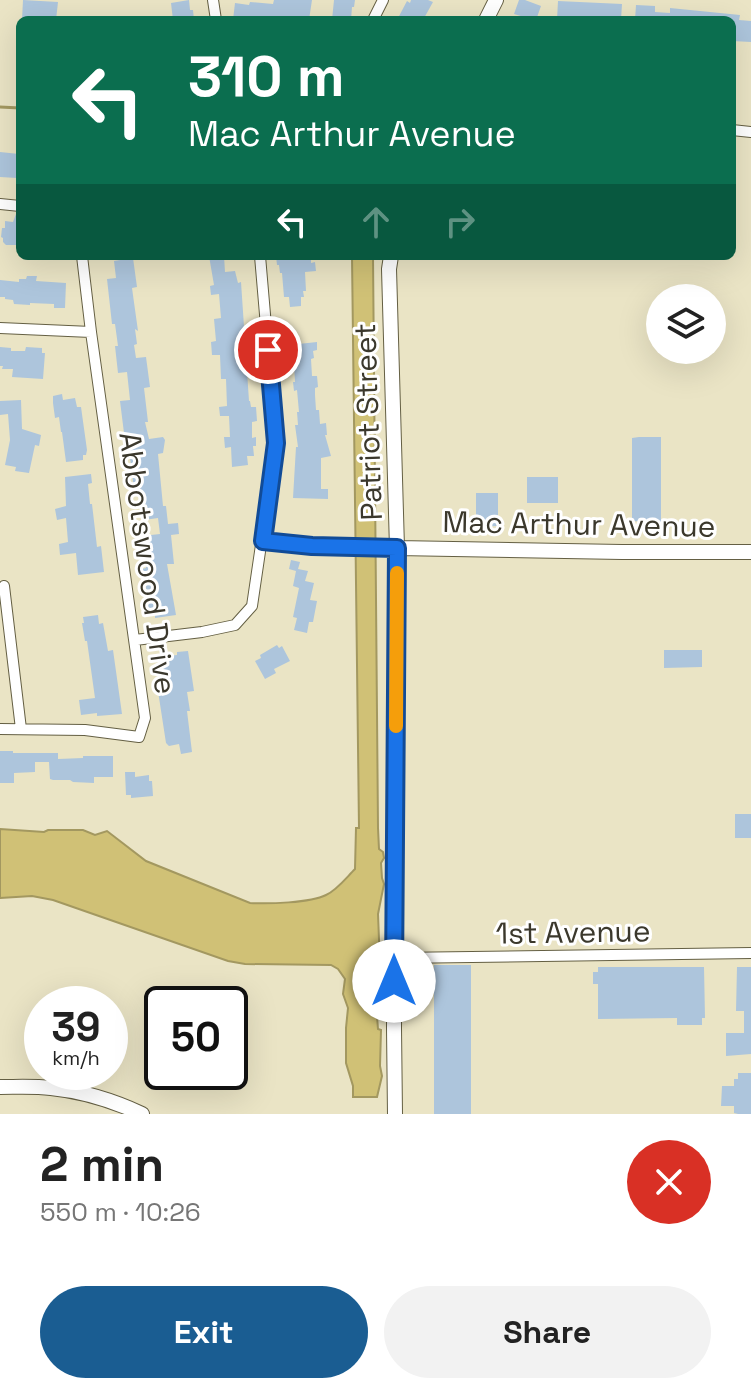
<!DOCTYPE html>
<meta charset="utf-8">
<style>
:root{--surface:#fff;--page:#f2f2f2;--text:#222;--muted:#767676;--accent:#1a5d92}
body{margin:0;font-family:"Space Grotesk",sans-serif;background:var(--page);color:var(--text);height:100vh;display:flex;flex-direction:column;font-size:30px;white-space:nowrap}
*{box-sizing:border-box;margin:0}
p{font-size:26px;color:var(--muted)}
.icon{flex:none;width:44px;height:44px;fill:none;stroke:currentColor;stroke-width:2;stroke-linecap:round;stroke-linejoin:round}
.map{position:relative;height:1114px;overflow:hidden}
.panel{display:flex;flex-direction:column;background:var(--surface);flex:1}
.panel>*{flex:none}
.banner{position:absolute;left:16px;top:16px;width:720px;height:244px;border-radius:12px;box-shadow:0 8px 32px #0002;background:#0b6e4f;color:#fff;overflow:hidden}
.controls{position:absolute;left:646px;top:284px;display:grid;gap:16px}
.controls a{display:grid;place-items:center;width:80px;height:80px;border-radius:50%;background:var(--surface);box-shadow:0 8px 32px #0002;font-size:40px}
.speed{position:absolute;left:24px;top:986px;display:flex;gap:16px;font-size:40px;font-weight:700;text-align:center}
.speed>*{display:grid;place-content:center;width:104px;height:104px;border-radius:50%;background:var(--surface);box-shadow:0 8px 32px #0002;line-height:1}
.speed small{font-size:20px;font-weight:400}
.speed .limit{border:4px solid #111;border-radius:12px;background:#fff;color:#111}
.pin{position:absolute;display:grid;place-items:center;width:68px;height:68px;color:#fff;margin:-34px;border:4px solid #fff;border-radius:50%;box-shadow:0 2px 8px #0007}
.me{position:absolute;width:88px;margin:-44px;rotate:0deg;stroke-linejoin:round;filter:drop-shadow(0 0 6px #0008)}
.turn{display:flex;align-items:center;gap:28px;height:168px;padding:0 40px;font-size:36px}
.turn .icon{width:104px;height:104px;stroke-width:2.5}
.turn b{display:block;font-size:56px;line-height:68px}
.lanes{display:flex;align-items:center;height:76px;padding:0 40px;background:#0003;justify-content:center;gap:40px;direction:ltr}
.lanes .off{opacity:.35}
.round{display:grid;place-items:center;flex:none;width:84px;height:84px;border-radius:42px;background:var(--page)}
.overview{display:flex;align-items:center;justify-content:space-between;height:136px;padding:0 40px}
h1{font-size:48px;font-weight:700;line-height:60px}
.cta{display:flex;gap:16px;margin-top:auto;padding:16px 40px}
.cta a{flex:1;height:92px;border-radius:48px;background:var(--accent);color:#fff;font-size:32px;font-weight:700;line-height:92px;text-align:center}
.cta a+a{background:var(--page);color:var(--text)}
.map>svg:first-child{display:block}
</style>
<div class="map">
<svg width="751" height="1114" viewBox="0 0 751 1114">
<rect width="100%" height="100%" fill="#eae4c5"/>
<path fill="#d0c176" stroke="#a39860" stroke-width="2" d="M352,256H373L378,828L379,849L383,852L384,858L381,863L382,878L384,884L378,914L380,965L376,1003L378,1029L381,1030L380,1066L382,1076L377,1097H353V1086L346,1063V1028L348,1008L343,994L345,979L338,969L331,965L245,964L228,961L53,900L32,896L0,898V829L44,832L48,830H83L95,835L107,831L146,861L250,903C268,904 310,903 326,895C337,890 346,878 355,869L356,828H359Z"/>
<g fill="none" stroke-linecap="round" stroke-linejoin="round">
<path stroke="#a39860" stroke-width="3" d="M0,107L20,108"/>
</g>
<path fill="#adc5dc" d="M23,0L58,2L56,20H22Z
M189,0L190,10H193L194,20H173L171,3Z
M274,0H312L309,20H233L235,3L249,5L250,2L273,4Z
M334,0H355L354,7H352L351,20H332Z
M411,0H428L433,2L423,20H397L407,1L410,3Z
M519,0H525L541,6L536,20H523L524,17L514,14Z
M558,1L622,4L621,20H557Z
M636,5L655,6V12L670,13V8L740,15L739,20L751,21V42L732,41V20H635Z
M0,152L19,154L17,178L0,177Z
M16,214H19L20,245H6L3,242V238L1,237L2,228H5V221L13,222Z
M209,256H224L225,272L235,271L238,283L241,282L249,401H250L251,407H256L257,421L252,422V438L256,437V446H253L254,456H247L248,465L232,467L231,447L225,448L224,437H230L229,416H220L219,407L227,406L226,379H221L220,355H212L211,342L216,341L214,319L221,318L219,294L211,295L210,286L214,285Z
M276,256H303V259L311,258V263L315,262L316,271L305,272L306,291H303L304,297H301V306L290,307L289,297H284L282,273H280L279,265H277Z
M133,258L137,287L132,288L138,331L135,329L137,344L134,345L136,358L146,357L150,387L144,388L148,422H145L149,439L163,437L165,440L163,453L158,454L163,506H166L168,524L178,523L179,534L171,535L174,564H167L176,615L155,618V614H149L145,578H143L142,569L146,568L141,543H143L142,536L160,534L158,518L144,520L140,490H134L129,449H126L120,401L130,400L127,372L118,373L115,346H118L115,324H112L107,279L116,278L114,261Z
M27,276H37L36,281L66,283L65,308H54V304L30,303V305L14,304L13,300L5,299V297H0V280L19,282V279H26Z
M317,342V350L313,351L314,358L311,359L312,376H317L318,387L315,388V395L316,410H319L320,424L326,423L327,435H325L331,456L321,458V489H328V499L293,498L296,447H298L295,425H298L297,412H299L297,390L294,391L293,382H295L294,365L290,366L289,345Z
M0,347L11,348V351H25L26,347L42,348V353H45L43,379L12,377L13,369H2L3,366H0Z
M62,394L63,400L75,398L77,407H81L87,450L86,455H83V460L66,462L62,432H61L59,417L55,418L53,403V396Z
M21,400L22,429L41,435L39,446L35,445L29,473L15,471L16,467L5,465L10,440L8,414L0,415V401Z
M639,437H661V523L632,521V438Z
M91,474L92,483L88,484L90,504H92L97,547L101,546L104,572L78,575L76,553L60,555L59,544L68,542L66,518L57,520L55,509L66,506L65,477Z
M527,477H558V503H527Z
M476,493H498V526L476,527Z
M291,560L300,562L298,569L308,571L305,581L314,583L310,600L317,601L313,622H309L307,633L294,630L297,618L293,617L299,588L293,586L296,571L289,569Z
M98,615L99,624L103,623L108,651L113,650L122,714L97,716V713L81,715L79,700L95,698L87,641H85L82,623H84L83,617Z
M277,645L279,648L282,646L290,661L274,669L276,673L265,679L255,661L261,658L260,655Z
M664,650H702V667L664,668Z
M188,651L194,691L187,692L190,711H187L192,752L181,754L179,744L169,746L166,743L158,691L162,690L159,661H161L160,657L177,655V652Z
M0,751H13V753H58V759L83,758V756H113V777H94V783L73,782L70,780H53L50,779L49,762H35V772L14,773V783H0Z
M125,772H135V777L149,775V781H152L153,796L131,798V795H126Z
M735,814H751V838H735Z
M434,965H471V1114H434Z
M598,967H704L705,1018H702V1025H677V1018L598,1019V984H593V972H598Z
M737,967H751V1054L726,1056V1033H744V1011H736Z
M738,1073H751V1114H738L734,1113V1106H721L722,1086H734V1079H738Z"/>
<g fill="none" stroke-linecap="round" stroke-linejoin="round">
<defs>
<path id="street" d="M213,0L216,20
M373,20L383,0
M732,130L751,132
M0,204L20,206
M0,328L91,332
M263,541L312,546L397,548
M4,586L21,729
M135,640L202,632L235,625L252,606L276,443L260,256
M0,729L85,730L139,737L145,718L91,332L82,256
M395,958L751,953"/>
<path id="secondary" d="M486,20L496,0
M391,256L389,269L397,548L394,1028L395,1114
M397,548L622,552H751
M0,1087C17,1087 34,1086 51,1088C81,1091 114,1101 142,1114"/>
</defs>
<use href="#street" stroke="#645f43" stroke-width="12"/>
<use href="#secondary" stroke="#645f43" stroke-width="16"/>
<use href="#street" stroke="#fff" stroke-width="10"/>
<use href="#secondary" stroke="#fff" stroke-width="14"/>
</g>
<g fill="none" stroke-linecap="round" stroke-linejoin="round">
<defs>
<path id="route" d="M268,350L276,443L263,541L312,546L397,548L394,981"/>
</defs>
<use href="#route" stroke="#114b97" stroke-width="20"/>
<use href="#route" stroke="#1a73e8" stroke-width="14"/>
<path stroke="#f59e0b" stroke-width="14" d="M396,726L397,573"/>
</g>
<g text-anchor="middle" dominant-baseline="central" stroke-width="6" stroke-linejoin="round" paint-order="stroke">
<g font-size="30" fill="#3b382c" stroke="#fff">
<text transform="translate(368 422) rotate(-92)">Patriot Street</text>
<text transform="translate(579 524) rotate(1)">Mac Arthur Avenue</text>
<text transform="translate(148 563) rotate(82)">Abbotswood Drive</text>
<text transform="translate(573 932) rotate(-1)">1st Avenue</text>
</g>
</g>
</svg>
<div class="controls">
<a><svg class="icon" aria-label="layers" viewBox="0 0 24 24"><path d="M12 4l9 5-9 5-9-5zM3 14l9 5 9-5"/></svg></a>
</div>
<div class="speed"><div>39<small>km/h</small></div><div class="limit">50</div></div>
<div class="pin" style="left:268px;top:350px;background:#d93025"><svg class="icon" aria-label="arrive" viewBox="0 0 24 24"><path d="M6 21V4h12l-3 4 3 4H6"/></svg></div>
<svg class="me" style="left:394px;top:981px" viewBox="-20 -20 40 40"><circle r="19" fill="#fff"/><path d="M0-13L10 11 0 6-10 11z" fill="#1a73e8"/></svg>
<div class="banner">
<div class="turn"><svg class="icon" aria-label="left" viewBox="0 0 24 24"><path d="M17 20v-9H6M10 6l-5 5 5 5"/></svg><div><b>310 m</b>Mac Arthur Avenue</div></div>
<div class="lanes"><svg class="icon" aria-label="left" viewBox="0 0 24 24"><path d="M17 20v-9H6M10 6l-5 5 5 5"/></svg><svg class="icon off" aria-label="ahead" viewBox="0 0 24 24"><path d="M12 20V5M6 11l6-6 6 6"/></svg><svg class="icon off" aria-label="right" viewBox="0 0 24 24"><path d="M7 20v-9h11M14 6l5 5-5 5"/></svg></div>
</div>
</div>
<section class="panel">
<div class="overview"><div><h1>2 min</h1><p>550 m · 10:26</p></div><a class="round" style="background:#d93025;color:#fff"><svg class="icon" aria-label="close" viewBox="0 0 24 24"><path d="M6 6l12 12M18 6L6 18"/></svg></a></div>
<div class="cta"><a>Exit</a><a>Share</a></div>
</section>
